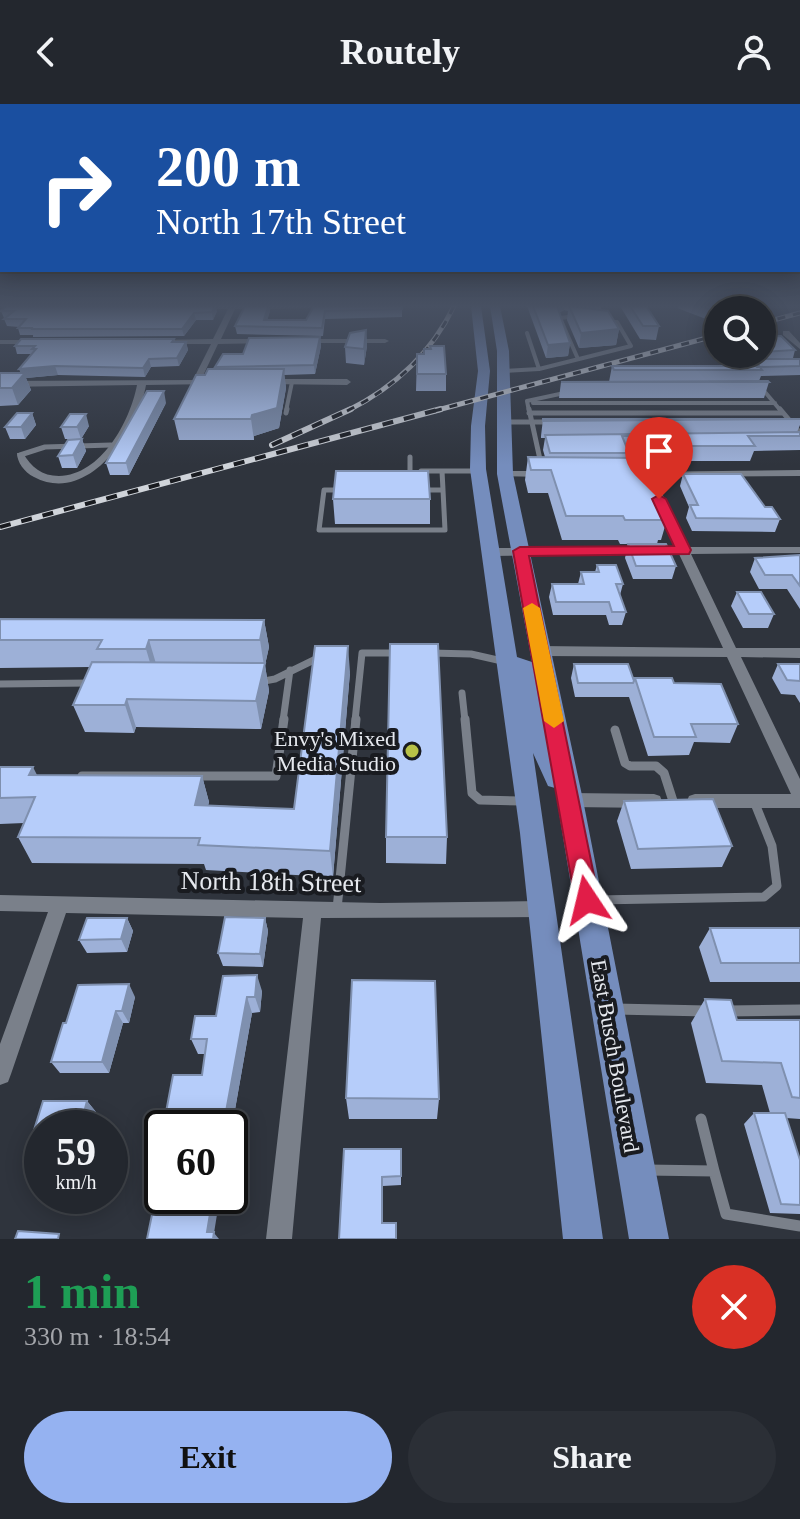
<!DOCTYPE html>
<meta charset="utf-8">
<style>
:root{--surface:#23272e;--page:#2b2f36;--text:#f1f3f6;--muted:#a3a5aa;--line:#40444a;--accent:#95b2f1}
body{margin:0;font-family:"Times New Roman",serif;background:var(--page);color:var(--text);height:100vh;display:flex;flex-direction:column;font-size:30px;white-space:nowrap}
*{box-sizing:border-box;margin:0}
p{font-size:26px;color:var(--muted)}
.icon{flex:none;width:44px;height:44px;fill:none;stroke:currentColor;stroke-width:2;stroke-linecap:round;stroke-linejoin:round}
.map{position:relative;height:1135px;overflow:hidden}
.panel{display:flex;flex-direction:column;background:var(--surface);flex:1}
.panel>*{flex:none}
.guide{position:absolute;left:0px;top:0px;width:800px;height:168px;box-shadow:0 4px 20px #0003,0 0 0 2px var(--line);background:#1a4fa0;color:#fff;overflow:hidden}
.buttons{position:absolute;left:704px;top:192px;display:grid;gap:16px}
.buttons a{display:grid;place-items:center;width:72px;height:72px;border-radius:50%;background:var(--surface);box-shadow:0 4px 20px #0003,0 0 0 2px var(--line);font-size:40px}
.speed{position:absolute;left:24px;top:1006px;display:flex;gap:16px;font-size:40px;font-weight:700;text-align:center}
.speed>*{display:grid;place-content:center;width:104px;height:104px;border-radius:50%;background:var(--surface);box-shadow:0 4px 20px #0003,0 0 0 2px var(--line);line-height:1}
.speed small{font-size:20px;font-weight:400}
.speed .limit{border:4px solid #111;border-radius:12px;background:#fff;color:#111}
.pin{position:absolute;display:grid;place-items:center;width:68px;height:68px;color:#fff;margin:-82px -34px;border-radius:50% 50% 50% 0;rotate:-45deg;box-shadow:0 0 8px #0007}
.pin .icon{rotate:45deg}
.me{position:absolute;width:88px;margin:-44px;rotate:350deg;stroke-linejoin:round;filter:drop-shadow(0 0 6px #0008)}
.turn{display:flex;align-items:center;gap:28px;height:168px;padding:0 24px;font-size:36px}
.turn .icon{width:104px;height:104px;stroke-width:2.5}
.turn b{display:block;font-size:56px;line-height:68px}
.round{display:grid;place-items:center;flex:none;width:84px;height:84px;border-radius:42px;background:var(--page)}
.headline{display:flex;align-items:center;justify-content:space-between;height:136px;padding:0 24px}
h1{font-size:48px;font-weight:600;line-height:60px;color:#1e9e55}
.primary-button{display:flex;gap:16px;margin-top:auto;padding:16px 24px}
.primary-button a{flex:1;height:92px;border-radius:48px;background:var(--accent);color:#111;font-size:32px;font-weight:600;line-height:92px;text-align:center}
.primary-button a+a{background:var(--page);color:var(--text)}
header{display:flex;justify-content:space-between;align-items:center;height:104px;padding:0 24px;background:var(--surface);font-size:36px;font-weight:600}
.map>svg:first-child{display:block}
</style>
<header><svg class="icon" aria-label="back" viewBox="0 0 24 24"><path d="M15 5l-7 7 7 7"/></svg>Routely<svg class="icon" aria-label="person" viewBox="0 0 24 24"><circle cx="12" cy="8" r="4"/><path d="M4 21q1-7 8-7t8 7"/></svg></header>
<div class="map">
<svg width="800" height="1135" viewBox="0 0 800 1135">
<rect width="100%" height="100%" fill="#2f343d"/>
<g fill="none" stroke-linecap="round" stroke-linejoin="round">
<path stroke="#7a808a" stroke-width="4" d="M576,212L560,214L578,255
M527,229L539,265
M504,267L539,265L631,242L617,218H608
M757,288H765L781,307
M533,299H775
M286,307L292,278
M529,307L527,297L569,288"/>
<path stroke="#7a808a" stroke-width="5" d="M529,305L541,360
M780,305L800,329
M286,309L287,305
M529,309H783
M505,318H549
M20,351L45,343L111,341
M410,353V367
M421,367H477
M344,386H324L319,426H445L443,386
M420,386H443L442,367"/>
<path stroke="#7a808a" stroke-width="7" d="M431,549L471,550L502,557
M259,578L275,575L320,553
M0,580L90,579
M462,589L465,617
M283,617L290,566
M355,617L362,549H399"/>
<path stroke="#7a808a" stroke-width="9" d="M465,615L472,689L480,696L523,697
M615,626L625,659L630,662H656L664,669L673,697
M82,672H276L284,615
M596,796L764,793L777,782L772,742L754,697
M337,805L356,615"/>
<path stroke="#7a808a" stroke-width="11" d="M615,905L707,907
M727,907L800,906
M701,1015L714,1067
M646,1066L714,1067L726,1110L800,1122"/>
<path fill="#7a808a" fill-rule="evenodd" d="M197,202H335L332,204L235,205L221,235H271V239L218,240L201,276H215V280L146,281C138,326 89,402 34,373C24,368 17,358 17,349H23C31,363 42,372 59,372C101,371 130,318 137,281L0,283V277L193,276L211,240H156L152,238L156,236L213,235L228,205H200Z
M783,227H789L800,239V245L783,231Z
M304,235H385L389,237L385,239H301V235Z
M0,236H36L40,238L36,240H0Z
M746,257H800V261H743L742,259Z
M268,275H347L351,278L347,281L265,280L264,278Z
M800,366V372L654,373L688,443H800V449L691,450L736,544H800V554L741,553L800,675V704H695L689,702L687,697L689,692L695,690H791L727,553L540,552L533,547L540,542L723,544L679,450L491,452L485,448L491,444L676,443L643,373L637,370L638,368Z
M505,367H545L550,370L545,373L501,372L500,370Z
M570,689L654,690L660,692L662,697L660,702L654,704L570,703L564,701L562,696L564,691Z
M0,791L380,799L541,797L548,799L550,805L548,811L541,813L321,814L292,1135H266L303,814L66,809L11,970L8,978L0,981V940L48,808L0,807Z"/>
<path fill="#758dbd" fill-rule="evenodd" d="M471,202H481L490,267L485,322L486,365L517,553L532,558L497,370V247L490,202H500L509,247L513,370L583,696L669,1135H629L555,684L548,682L533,649L603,1135H563L520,729L470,365L471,322L478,267Z"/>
<defs>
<path id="rail-far1" d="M762,219L800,209
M347,307C395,283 431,250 454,202
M434,307L718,231"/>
<path id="rail" d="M272,341L351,305
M0,423L441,305"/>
</defs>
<use href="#rail-far1" stroke="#d0d4da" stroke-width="5"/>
<use href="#rail" stroke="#d0d4da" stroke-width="6"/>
<use href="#rail-far1" stroke="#191b20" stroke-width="3" stroke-dasharray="8" stroke-linecap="butt"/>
<use href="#rail" stroke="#191b20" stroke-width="4" stroke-dasharray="11" stroke-linecap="butt"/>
</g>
<path fill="#9db0d7" d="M314,202L402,205V213L325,215L323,232L237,230L235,222L270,207L267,216H306Z
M527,202H601V206L619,225L616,241L579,244L567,216L568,207L564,206L559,209L570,239L568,252L546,254Z
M620,202H646L659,222L656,236L640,235Z
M678,202H757L742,206H718V212L706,215L677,204Z
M1,207H217L213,216H196L184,232L33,233V231H20L18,224L19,223L7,222L4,215L6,214H4Z
M366,226L367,242L364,261L346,259L345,243Z
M320,233L321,242L315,270L284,271L286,284L279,324L254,332V336H179L174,315L205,271L215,265V263L243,250Z
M765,233L795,246L793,254L774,255H800V271L761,272L759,277L769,278L764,294H559L561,278H609L612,262H748L750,256L740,257L734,250H762V237H763Z
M174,235L175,238H186L188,246L179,262L151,263L145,273L58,271L26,274L31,286L18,301L0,302V269H21L32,250H17L15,242Z
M417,250H424L446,270V287H416Z
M166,299L129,371H110L106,359Z
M32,309L36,321L25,335H10L5,323Z
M543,315H800V321L797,328H800V346L754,347L750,357H675L670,347H628V354L668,412L661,436H658L657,440L676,462L672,475H633L625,454L628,440H632H620L618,436H562L548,389H528L525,376L528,353H545L543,346L545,334H541V332Z
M89,322L81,335H65L61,323Z
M82,335L86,347L77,364H62L58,352Z
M683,370L765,403L780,415L775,428L692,427L686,414L689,403L680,382Z
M333,395H430V420H335Z
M800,451V505L787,485H759L750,468L755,454Z
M597,461L623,480L620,491L626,508L622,521H609L606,511H553L549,493L552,480H578L581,468H595Z
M737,488L774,510L768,524H743L731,502Z
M0,515L264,516L269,543L265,561L269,587L261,625L136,623L134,629L85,628L73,601L90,563L0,564Z
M574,560L634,577L635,574L674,579L738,620L730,639L694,638L689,651L648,652L629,593H575L571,574Z
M778,560H800V599L795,591L781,590L772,574Z
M350,568L333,773L206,766L204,760L32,759L18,733L24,719L0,720V663L37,671L202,672L209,698L208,701L294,705Z
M624,697L732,742L722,763L631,765L617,717Z
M386,733H447L446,760L386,759Z
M127,814L133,827L127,848L87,849L79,836Z
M265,814L268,827L263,863L223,862L218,849Z
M710,824H800V878H710L699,843Z
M223,872L262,887L260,908L252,909L230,1034V1024L202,971L205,950H198L191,935L216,912Z
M135,893L129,919H123L109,969H60L51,958L66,919Z
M705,895L737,916H800V1015L786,1014L800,1056V1110L770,1109L744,1020L754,1009H770L762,981L706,979L691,919Z
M346,994L439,995L437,1015H349Z
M43,997H87L96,1008L91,1024H42V1049L40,1048L30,1039Z
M401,1045V1081L383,1082L382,1119L339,1135Z"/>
<path fill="#7f90af" d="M215,202H216L217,207L213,216L212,208Z
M268,202H269L270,207L265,224L264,216Z
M558,202H564V206L556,210Z
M719,202H757L742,206H718V212L706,215L708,205Z
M194,209L196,216L184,232L182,225Z
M619,225L616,241L579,244L581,229Z
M366,226L367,242L364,261V245Z
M320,233L321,242L315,270L314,261Z
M186,238L188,246L179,262L177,254Z
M570,239L568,252L546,254L548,241Z
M149,255L151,263L145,273L143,264Z
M55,262L58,271L26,274L31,286L18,301L12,284L22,273L19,265Z
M284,265L286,284L279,324L254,332V336L251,315L252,311Z
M164,287L166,299L129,371L126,359Z
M32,309L36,321L25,335L21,323Z
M86,310L89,322L81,335L77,323Z
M82,335L86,347L77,364L73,351Z
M264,516L269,543L265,561L269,587L261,625L256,597L264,562L260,536Z
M149,536L157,563L154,572L146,545Z
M348,542L350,568L333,773L330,747Z
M127,595L136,623L134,629L125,601Z
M33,663L46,689L29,671Z
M202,672L209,698L203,727L195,701Z
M127,814L133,827L127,848L121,835Z
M265,814L268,827L263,863L260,850Z
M257,871L262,887L260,908L255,893Z
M129,880L135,893L129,919L122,907Z
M247,893L252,909L230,1034V1024H223Z
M116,907L123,919L109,969L102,958Z
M87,997L96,1008L91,1024H80Z
M213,1092H220L214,1129L219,1135H212L207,1128Z"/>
<path fill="#b6cdfa" stroke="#7f90af" stroke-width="2" d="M7,202H215L212,208L194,209L182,225H31L33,224H18L26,215H4L14,207H1Z
M245,202H268L264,216H306L314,202H402V205L325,207L322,224L235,222Z
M533,202H557L570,239L548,241Z
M569,202L608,207L619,225L581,229Z
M630,202H646L659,222H643Z
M701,202H719L708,205Z
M366,226L364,245L345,243L350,229Z
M781,232L795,246L762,248V237H768L765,233Z
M320,233L314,261L215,263L223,250H243L249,234Z
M21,235H174L172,238H186L177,254L149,255L143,264L55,262L19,265L36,245H32L35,242H15Z
M430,242H444L446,270H417V250H424V245H431Z
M750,255H800V262L757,263Z
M612,262H759L762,266H614Z
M208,265H284L277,304L252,311L251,315H174L196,271H205Z
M0,269H25L12,284H0Z
M768,277L769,278H561Z
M147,287H164L126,359H106Z
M17,309H32L21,323H5Z
M70,310H86L77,323H61Z
M543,315H800L543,317Z
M800,328V332H748L755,342H679L674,332H622L629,349H550L545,331Z
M82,335L73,351L58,352L68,336Z
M528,353L639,354L668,412H661L663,416H625L623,412H566L551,366H531Z
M336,367H428L430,395H333Z
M683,370H741L765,403H772L780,415L696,414L690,401H698Z
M628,440H666L676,462H636Z
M800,451V482L792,471H765L755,454Z
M597,461H616L623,480H616L626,508H612L609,498H556L552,480H584L581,468H599Z
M737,488H761L774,510H749Z
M0,515L264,516L260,536H149L146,545H97L102,536H0Z
M390,540H438L447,733H386Z
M315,542H348L330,747L198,741L200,734L18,733L35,693L0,694V663H33L29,671L202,672L195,701L294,705Z
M92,558L265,559L256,597L127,595L125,601H73Z
M574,560H628L634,577L633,579H578Z
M778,560H800V577L787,576Z
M635,574H672L674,579L721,580L738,620H691L696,633H654Z
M713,695L732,742L638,745L624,697Z
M225,813L265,814L260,850L218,849Z
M87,814H127L121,835L79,836Z
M710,824H800V859H721Z
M257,871L255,893H247L223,1024H163L173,971H202L207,935H191L195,912H216L223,872Z
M352,876L435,877L439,995L346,994Z
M129,880L122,907H116L102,958H51L63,919H66L78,881Z
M705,895L731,896L737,916H800V994L792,993L781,959L722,957Z
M43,997H87L80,1024H42V1039H30Z
M754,1009H785L800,1056V1101L781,1100Z
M344,1045H401V1072L382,1073V1119H396V1135H339Z
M162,1062V1092H213L207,1128H214L213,1135H147Z
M18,1127L59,1130L58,1135H15Z"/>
<linearGradient id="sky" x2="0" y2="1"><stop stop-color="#1a1d22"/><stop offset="0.56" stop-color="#475062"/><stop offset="1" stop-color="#475062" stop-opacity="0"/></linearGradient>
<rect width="800" height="361" fill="url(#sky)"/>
<path fill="#e11d48" stroke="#92132f" stroke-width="2" d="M659,391L666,395L691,446L689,450L529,452L599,796L595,804L587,807L578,804L575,796L513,447L520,443L674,442L652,395Z"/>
<path fill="#f59e0b" d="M532,499L540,504L564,617L554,624L544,617L523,504Z"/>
<circle fill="#b8c147" stroke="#191b20" stroke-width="3" cx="412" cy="647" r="8"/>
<g text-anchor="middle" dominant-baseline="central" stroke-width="8" stroke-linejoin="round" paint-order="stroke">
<g font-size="22" fill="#e5e8ee" stroke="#191b20" text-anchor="end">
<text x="396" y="634">Envy's Mixed<tspan x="396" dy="25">Media Studio</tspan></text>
</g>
<g font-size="22" fill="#e5e8ee" stroke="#191b20">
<text transform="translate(615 952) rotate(80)">East Busch Boulevard</text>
</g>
<g font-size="26" fill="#e5e8ee" stroke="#191b20">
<text transform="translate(271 778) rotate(1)">North 18th Street</text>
</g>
</g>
</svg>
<div class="buttons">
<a><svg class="icon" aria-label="search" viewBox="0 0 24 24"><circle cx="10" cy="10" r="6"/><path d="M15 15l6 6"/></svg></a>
</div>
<div class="speed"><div>59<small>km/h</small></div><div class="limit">60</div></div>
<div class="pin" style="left:659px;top:395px;background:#d93025"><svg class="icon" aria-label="arrive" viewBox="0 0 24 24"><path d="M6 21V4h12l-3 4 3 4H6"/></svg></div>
<svg class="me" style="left:587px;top:796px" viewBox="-20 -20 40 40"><path d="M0-17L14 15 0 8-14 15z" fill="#e11d48" stroke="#fff" stroke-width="4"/></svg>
<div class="guide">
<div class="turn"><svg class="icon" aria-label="right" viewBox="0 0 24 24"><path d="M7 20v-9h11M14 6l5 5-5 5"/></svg><div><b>200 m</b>North 17th Street</div></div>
</div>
</div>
<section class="panel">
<div class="headline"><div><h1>1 min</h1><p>330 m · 18:54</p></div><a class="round" style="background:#d93025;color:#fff"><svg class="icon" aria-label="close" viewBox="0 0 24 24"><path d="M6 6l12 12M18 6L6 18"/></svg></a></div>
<div class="primary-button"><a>Exit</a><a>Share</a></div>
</section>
